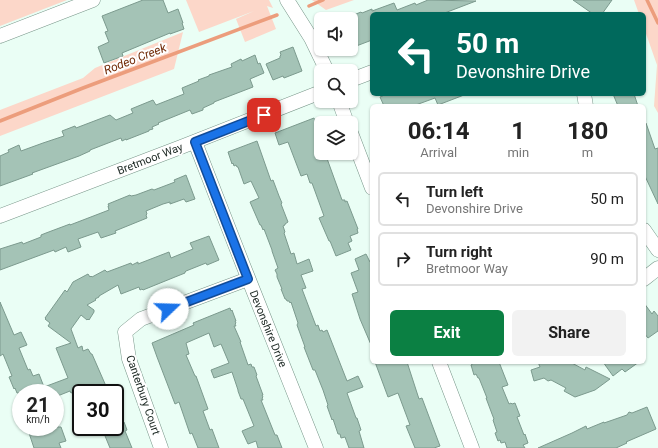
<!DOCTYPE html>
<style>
:root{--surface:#fff;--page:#f2f2f2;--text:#222;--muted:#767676;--line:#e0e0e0;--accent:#0b8043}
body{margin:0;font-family:Roboto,sans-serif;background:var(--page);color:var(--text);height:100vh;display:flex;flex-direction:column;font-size:15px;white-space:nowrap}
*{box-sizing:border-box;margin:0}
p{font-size:13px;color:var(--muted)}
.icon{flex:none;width:22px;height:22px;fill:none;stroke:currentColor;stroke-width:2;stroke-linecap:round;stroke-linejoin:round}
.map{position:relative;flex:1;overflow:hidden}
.side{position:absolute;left:370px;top:104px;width:276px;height:260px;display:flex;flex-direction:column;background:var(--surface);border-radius:6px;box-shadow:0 1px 3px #0004}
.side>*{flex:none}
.banner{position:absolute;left:370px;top:12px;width:276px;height:84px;border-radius:6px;box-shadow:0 1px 3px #0004;background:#00695c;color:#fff;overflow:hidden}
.controls{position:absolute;left:314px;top:12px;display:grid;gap:8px}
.controls a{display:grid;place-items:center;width:44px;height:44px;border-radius:6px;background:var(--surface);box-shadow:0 1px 3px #0004;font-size:20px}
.speed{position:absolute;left:12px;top:384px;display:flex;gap:8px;font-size:20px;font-weight:700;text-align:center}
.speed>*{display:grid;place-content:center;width:52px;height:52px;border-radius:50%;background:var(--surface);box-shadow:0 1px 3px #0004;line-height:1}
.speed small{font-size:10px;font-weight:400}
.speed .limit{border:2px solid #111;border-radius:6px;background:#fff;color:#111}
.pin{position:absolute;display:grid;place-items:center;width:34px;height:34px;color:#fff;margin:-17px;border-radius:8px;box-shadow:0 2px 6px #0006}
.me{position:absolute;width:44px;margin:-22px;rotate:69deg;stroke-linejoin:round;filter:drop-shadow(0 0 3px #0008)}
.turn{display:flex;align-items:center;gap:14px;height:84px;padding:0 20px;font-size:18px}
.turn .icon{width:52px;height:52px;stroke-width:2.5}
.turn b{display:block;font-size:28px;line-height:34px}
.eta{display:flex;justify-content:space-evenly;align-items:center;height:68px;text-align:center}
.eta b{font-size:24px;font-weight:700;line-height:28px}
.primary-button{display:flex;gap:8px;margin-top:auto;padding:8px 20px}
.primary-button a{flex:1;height:46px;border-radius:6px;background:var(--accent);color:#fff;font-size:16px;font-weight:700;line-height:46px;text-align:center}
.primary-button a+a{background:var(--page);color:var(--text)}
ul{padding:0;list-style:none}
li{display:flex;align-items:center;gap:12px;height:54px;margin:0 8px 6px;padding:0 12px;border:2px solid var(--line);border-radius:6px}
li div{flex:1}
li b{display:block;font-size:15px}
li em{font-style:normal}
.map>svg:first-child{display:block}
</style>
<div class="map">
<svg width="658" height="448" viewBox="0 0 658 448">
<rect width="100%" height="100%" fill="#eafef5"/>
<path fill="#fcd7c9" d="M0,0H67L0,26Z
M186,0H269L273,8L267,6L276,29L245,42L236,19L254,11L199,32Z
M312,0H354L326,10Z
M634,0H658V113L654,106L657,65L644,28V14H639Z
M183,32L174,69L0,136V110L83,78L95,68Z"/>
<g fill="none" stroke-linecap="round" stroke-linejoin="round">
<path stroke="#ec9d7c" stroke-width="3.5" d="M647,0L658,23
M309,6L323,0
M0,121L83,88L277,15"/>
</g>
<path fill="#a4c3b6" stroke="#7c9a8e" d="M143,0H163L168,13L178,9L183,23H182L184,29L170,34V33L122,53L123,56L104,63L98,47L109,42L105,32L108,31L102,16Z
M428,0L476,1L442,14H372V40L351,48V16L361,12L362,13L372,9V11L394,3L397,10L415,3L416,5Z
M573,0H612L602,14H593Z
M293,47L302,71L284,78L283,76L273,80L266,64L280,58V56L281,55L280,52Z
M255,55L258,64L260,63L264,73L250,79L253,87L214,102V103L203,108V110L192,114L190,110L158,123L159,124L152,127L153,129L149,130V131L126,140V139L122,141L121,138L90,150V151L79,156L32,173L33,174L0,186V156L9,152L8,150L19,145L21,151L43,143L64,136L62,131L75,126L76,128L110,115L116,120L133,113L131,109L153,100L156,105L184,94L182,88L199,81L198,80L209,76V75L232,67L231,64L241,59L242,61Z
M387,94H464V95L438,105L435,98L413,106H384L380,97Z
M613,94H634L638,106H618Z
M314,118L317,128H315L321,144V153H325L342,200H345V202L347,201L358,229H357L358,233L350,236L352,241L348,243L351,250L336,256L330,241H329L319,218L324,216L312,183H310L307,174L301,176L288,142L279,145L275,133Z
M644,123H646L655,149L658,148V204L644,174Z
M257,141L271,181L273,180L279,196L282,203L281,204L288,222L285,224V225L283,226L285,232L284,233L291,254L294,253L297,264L309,259L313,271L301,275L306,288L302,289L316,326L318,325L320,331L322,330L323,332L327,330L347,381L358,376L363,387L347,393L356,418H357L361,430L359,431L364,448H349L345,437L341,438L340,434H338L333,419L332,420L327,406L328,405L323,390L315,370H313L304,347H305L297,325L298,323L291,302L290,303L289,301H287L286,299H285L281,289H282L277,277V274L275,270L278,268L272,251V250L264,229L263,230L261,225H260L250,202L259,198L251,181L244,184L238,167H237L236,165L234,166L233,163L232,164L228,152Z
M186,175L195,199L186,202L184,199L170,204V202L163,204L146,211L147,214L146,215L147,218L115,231L116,233L101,238L98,232L78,239L81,247L68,252L66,247L55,252L54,250L0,270V249L22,242L23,244L41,237V235L46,233L70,224V225L109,210L108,206H109L108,204L130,195L131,196L136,195L152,189L154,190L175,182L174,180Z
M209,236L219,260L207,265L206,263L186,271L185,272V273L175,277L143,290L142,289L140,290L139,287L121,294L118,285L99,296V297L95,299L96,300L87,305L94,310V312L89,320L88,319L87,320L81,315L71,329L78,348L82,346L83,351L88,349L91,354H92L109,393H86L84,388L71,393L70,391L55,397V393H17L15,388L14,389L9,377L12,376L3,354L0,356V302L14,335L21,332L27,345L19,348L28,370L30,369L33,376L39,374L44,387L68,378L56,348L71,343L48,326L50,323L45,319L46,318H45L65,290L67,292L73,282L88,274L90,277L91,276L92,277L105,270L107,272L131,263L132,265L138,262V264L169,252L171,258L193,249L190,243Z
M366,254L370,262L372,260V347L360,319L352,294L358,292L351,273L359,270L355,259Z
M644,303L652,314L654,311L658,316V331L648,338L644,333Z
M230,308L231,311L232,310L236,321H235L236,323L235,324L236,326H234L241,342H240L248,365L251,364L252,367H254L257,375L256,376L263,395H262L263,397L262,398L263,400H261L275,435H277L282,448H258L256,441L248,444L242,431L254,426L243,399H241L238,391V390L232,372L214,378L211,370L229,363L221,344L214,347L209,333L186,343L189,354L186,355L195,376H196L208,409L203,411L210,430L212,429L219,448H198L192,433L190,434L179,402L175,404L157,357L152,343L194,325L193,323Z
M375,362H407L419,399L422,398L440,446L434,448H415L406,426L410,425L398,393L388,397Z
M471,362H499L508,385L502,387L509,404L511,403L512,404L515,403L520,416L517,417L524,435L525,434L528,443L523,445L525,448H507L505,442L501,443L500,440L498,441L495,433L497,432L493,420L494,419L492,414L486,398H487L479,378H478L476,374L474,375L471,365H472Z
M538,362H570L585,370L586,367L610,379L595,390L575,397L564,391L566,388L551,380L548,381L544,378L534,381L531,370L540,367Z
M603,362H639L625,372L622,369L613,376Z
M115,405L123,422H124L127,430L125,431L132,448H110L103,431L104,430L102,427H115Z
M647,407L656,429L626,442L627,443L616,448H538L572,433L586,426L587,429L604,422V423L627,415L629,412L632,413Z
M31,427H61L66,441L59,443L61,448H34L28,430L32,429Z"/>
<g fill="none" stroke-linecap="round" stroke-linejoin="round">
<defs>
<path id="minor" d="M287,0L311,38L327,71
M0,36L93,0
M351,80L372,72
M584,94L586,106
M339,101L347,123
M351,133L372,188
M195,142L243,265L316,448
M0,216L181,147L321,92
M644,230L658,250
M644,279L658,268
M439,362L472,448
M161,448L129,359L125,332L141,319L248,279"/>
</defs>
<use href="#minor" stroke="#789689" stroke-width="15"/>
<use href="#minor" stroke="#fff" stroke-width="14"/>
</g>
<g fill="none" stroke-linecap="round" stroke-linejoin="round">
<defs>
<path id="route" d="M168,309L248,279L195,142L264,115"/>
</defs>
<use href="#route" stroke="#114b97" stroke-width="10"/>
<use href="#route" stroke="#1a73e8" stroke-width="7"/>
</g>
<g text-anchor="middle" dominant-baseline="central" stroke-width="4" stroke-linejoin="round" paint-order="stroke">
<g font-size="11" fill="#1b2722" stroke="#fff">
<text transform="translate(150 159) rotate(-21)">Bretmoor Way</text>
<text transform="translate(268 329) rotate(68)">Devonshire Drive</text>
<text transform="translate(143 395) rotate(71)">Canterbury Court</text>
</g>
<g font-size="12" font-style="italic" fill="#712b07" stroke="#fff">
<text transform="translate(135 59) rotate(-21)">Rodeo Creek</text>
</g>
</g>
</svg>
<div class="controls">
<a><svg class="icon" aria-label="sound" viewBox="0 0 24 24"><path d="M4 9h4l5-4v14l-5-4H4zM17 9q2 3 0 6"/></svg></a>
<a><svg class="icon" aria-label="search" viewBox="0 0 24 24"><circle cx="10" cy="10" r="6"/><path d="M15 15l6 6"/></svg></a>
<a><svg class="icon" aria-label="layers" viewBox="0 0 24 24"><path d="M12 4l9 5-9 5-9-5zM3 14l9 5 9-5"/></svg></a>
</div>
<div class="speed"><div>21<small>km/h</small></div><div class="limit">30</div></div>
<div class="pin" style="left:264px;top:115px;background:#d93025"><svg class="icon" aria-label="arrive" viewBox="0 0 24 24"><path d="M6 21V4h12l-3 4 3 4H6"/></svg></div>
<svg class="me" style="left:168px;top:309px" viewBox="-20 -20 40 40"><circle r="19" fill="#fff"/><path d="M0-13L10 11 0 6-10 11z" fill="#1a73e8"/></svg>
<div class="banner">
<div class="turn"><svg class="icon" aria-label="left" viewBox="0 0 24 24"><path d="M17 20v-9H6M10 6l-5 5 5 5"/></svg><div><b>50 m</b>Devonshire Drive</div></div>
</div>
<section class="side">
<div class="eta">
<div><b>06:14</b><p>Arrival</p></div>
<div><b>1</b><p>min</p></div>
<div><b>180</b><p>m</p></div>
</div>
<ul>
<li><svg class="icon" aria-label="left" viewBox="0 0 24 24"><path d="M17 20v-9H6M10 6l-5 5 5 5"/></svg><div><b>Turn left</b><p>Devonshire Drive</p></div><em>50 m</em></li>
<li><svg class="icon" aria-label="right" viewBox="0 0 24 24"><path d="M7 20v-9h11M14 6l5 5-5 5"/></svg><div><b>Turn right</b><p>Bretmoor Way</p></div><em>90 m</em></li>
</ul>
<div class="primary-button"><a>Exit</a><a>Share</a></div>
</section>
</div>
